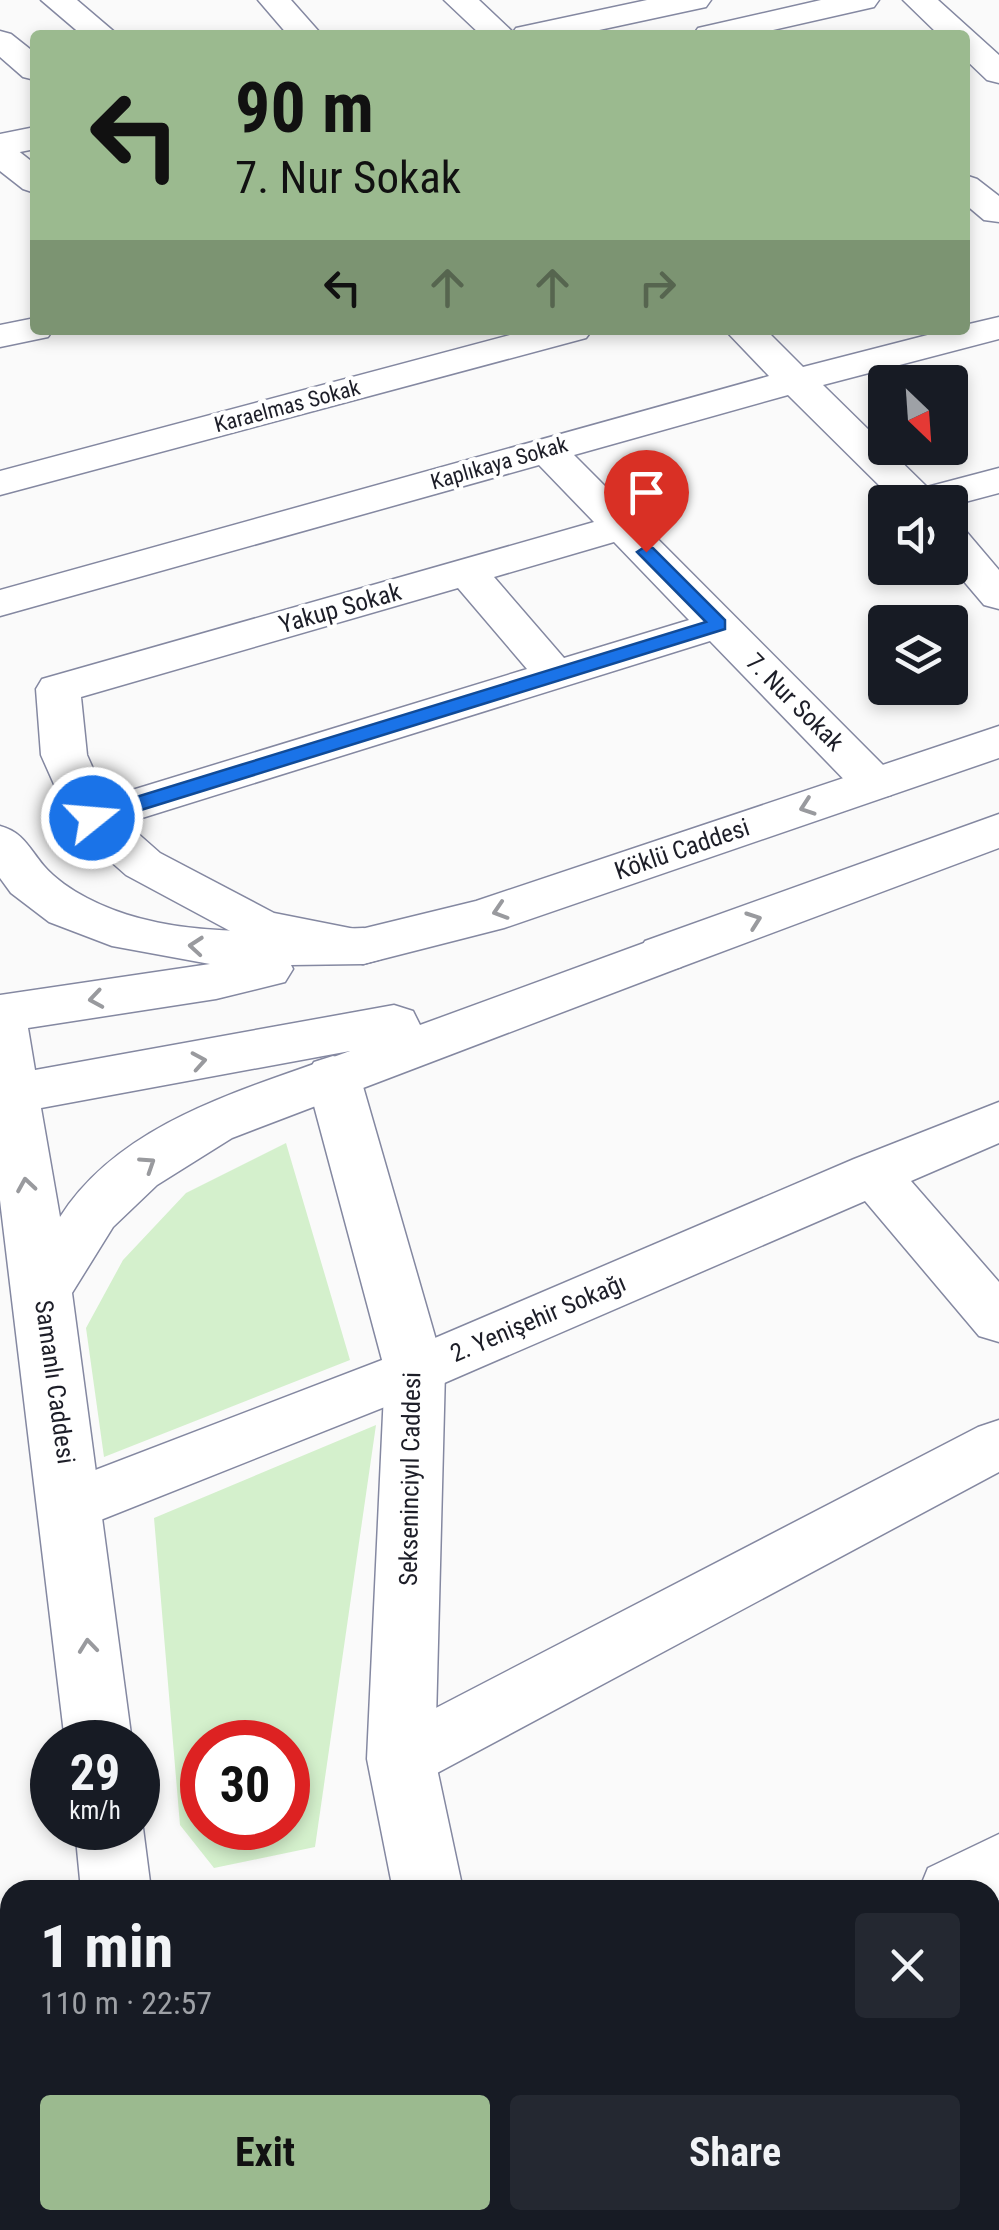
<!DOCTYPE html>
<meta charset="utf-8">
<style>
:root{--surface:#171b24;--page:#242831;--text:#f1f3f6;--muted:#9ea1a6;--accent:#9bba8f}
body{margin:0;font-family:"Roboto Condensed",sans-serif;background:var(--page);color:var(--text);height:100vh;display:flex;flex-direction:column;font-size:38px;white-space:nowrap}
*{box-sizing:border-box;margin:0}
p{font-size:32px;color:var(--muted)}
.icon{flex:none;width:55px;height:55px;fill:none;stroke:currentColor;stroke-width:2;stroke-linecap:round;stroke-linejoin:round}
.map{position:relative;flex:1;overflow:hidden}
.details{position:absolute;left:0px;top:1880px;width:1000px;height:350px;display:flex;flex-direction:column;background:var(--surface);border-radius:30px 30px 0 0;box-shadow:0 5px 15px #0003}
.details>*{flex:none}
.banner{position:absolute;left:30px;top:30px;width:940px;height:305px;border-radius:10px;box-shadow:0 5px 15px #0003;background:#9bba8f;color:#111;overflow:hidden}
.needle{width:65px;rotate:155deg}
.controls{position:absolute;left:868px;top:365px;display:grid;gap:20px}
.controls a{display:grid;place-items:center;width:100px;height:100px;border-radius:10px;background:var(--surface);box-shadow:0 5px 15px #0003;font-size:50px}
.speed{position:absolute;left:30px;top:1720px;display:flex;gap:20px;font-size:50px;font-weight:700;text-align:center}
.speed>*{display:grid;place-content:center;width:130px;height:130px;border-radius:50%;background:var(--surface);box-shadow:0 5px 15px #0003;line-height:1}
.speed small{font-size:25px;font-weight:400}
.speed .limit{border:15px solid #d22;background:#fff;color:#111}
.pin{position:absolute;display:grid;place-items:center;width:85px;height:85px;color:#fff;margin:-102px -42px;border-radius:50% 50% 50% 0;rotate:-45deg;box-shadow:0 0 10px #0007}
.pin .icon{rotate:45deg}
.me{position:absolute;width:110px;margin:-55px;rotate:73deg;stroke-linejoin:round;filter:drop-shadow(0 0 8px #0008)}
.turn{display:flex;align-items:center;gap:35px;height:210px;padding:0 40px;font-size:45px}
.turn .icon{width:130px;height:130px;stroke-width:2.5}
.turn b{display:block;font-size:70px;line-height:85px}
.lanes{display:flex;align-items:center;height:95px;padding:0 40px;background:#0003;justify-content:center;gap:50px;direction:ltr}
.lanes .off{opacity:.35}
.round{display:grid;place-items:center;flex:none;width:105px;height:105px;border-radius:10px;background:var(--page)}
.overview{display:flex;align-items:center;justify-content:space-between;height:170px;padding:0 40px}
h1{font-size:60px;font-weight:700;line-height:75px}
.cta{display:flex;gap:20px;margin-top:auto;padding:20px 40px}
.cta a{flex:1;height:115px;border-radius:10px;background:var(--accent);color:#111;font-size:40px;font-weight:700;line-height:115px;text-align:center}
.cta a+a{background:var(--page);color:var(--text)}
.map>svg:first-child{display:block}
</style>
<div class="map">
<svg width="999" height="2230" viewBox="0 0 999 2230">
<rect width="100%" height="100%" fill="#fafafa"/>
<path fill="#d4f0cc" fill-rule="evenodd" d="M286,1143L350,1360L104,1457L86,1328L123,1260L186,1193Z
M376,1425L315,1847L214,1868L180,1825L154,1518ZM202,1742H288V1828H202Z
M221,2220H394L395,2230H223Z"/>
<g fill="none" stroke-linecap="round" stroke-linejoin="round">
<defs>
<path id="minor" d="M41,0H77L118,35H82Z
M258,0H291L322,35H288Z
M444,0H479L516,35H481Z
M821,0H879L874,7L751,35H693L698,28Z
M903,0H938L999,55V83L987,80L965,59V35H939Z
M0,31L11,34L35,53V80L23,77L0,57Z
M0,143L12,146L35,164V193L23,189L0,171Z
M965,175L977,179L999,196V222L984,220L965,204Z
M999,317V339L823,385L927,487L999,468V493L950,506V502H896L788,395L574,455L891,773L898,784L891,795L875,799L859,795L710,641L126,823L160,853L274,913L370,932L378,944L370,956L353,961L245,939L126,875L74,829L41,755L36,689L42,679L594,522L539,465L0,616V590L769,376L725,330H766L803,367L947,330H965V325ZM614,542L689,620L564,658L494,577ZM458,588L527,669L106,798L87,755L81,697Z
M35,318V330H53L48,337L0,347V325Z
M529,330H592L586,338L0,495V471Z
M950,526L965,530L999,570V609L984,605L950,565Z
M999,1102V1143L911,1181L999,1282V1342L979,1336L865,1201L435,1387L93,1523L72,1530L51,1523L42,1505L51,1487L395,1355L854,1159Z
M999,1420V1472L424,1780L401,1788L378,1780L369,1759L378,1738L978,1427Z
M999,1834V1900L990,1904V1890H919L928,1868Z
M990,1922H999V1986H990Z"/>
<path id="secondary" d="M647,0H711L706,7L576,35H511L516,28Z
M35,127V149L0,156V134Z
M999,726V758L504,928L363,964L345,959L337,946L345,933L476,901Z
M999,814V848L681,967L663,972L645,967L637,954L645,941Z
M333,1056L352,1062L360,1076L445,1371L435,1759L463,1890H393L367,1759L385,1371L306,1076L314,1062Z
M445,2220H521L522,2230H446Z"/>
<path id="primary" d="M0,826C23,832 29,848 44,866C54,878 73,891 87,898C169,941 273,931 363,928L381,933L389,946L381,959L363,964L291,965L293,969L285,982L216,999L28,1028L35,1070L394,1005L413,1011L420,1025L663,936L681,941L689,954L681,967L232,1138L157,1185L113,1227L72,1293L132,1742H65L0,1200V995L210,964L112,946L49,922L11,893L0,878ZM350,1051C248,1089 122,1120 60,1217L41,1108Z
M138,1815L143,1828L151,1890H81L75,1828H138Z
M110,2220H186L187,2230H111Z"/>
</defs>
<use href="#minor" stroke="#8488a1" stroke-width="3"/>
<use href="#secondary" stroke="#8488a1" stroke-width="3"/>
<use href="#primary" stroke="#8488a1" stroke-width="3"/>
<use href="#minor" fill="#fff" fill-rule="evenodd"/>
<use href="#secondary" fill="#fff" fill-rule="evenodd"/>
<use href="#primary" fill="#fff" fill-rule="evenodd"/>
</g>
<defs><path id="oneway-chevron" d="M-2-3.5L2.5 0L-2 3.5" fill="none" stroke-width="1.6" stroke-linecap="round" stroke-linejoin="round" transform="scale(2.5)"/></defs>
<g stroke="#999a9e">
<use href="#oneway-chevron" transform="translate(807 807) rotate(161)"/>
<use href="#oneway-chevron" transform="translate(500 911) rotate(162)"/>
<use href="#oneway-chevron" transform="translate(754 920) rotate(-20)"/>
<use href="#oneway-chevron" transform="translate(196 946) rotate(-175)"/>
<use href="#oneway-chevron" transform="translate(96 999) rotate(171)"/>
<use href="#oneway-chevron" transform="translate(199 1061) rotate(-10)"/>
<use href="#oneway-chevron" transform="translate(148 1164) rotate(-33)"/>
<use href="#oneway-chevron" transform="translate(26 1185) rotate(-99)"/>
<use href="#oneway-chevron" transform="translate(88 1646) rotate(-96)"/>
</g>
<path fill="#1a73e8" stroke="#114b97" stroke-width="2.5" d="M646,546L653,548L725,620V629L99,823H84L81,818L84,813L706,622L640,555L637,552Z"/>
<g text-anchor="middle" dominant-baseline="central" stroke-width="8" stroke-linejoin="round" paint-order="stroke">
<g font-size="22" fill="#1d1e28" stroke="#fff">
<text transform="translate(287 406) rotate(-15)">Karaelmas Sokak</text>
<text transform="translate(499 463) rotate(-16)">Kaplıkaya Sokak</text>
</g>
<g font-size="25" fill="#1d1e28" stroke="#fff">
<text transform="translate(340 608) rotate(-16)">Yakup Sokak</text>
<text transform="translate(795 702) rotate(45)">7. Nur Sokak</text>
<text transform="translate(682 849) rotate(-19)">Köklü Caddesi</text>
<text transform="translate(538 1318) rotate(-23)">2. Yenişehir Sokağı</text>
<text transform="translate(55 1382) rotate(82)">Samanlı Caddesi</text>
<text transform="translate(410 1479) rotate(-89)">Sekseninciyıl Caddesi</text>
</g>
</g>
</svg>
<div class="controls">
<a><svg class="needle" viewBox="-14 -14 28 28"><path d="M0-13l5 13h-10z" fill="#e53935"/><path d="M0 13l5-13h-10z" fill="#9ea1a6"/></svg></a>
<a><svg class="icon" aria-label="sound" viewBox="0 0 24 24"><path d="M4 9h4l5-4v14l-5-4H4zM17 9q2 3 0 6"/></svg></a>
<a><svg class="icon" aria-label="layers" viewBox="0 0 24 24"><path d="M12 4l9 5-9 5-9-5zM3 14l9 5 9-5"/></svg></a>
</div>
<div class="speed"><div>29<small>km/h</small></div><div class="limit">30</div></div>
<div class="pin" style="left:646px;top:552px;background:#d93025"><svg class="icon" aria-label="arrive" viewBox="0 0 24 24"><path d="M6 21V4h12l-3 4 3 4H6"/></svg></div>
<svg class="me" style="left:92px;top:818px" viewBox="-20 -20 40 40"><circle r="17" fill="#1a73e8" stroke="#fff" stroke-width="3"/><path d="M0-11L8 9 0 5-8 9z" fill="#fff"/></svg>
<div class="banner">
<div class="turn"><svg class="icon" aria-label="left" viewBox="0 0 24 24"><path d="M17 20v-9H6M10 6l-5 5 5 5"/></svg><div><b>90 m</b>7. Nur Sokak</div></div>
<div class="lanes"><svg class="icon" aria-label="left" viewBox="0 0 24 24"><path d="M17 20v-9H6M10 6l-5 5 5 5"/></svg><svg class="icon off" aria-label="ahead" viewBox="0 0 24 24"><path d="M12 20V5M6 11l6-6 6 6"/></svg><svg class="icon off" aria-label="ahead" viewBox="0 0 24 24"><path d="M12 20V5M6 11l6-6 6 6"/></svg><svg class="icon off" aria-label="right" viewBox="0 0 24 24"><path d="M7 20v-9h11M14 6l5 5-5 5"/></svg></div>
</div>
<section class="details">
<div class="overview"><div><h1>1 min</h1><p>110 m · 22:57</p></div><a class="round"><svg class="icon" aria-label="close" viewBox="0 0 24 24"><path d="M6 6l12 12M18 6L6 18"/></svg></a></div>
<div class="cta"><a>Exit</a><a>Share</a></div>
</section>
</div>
